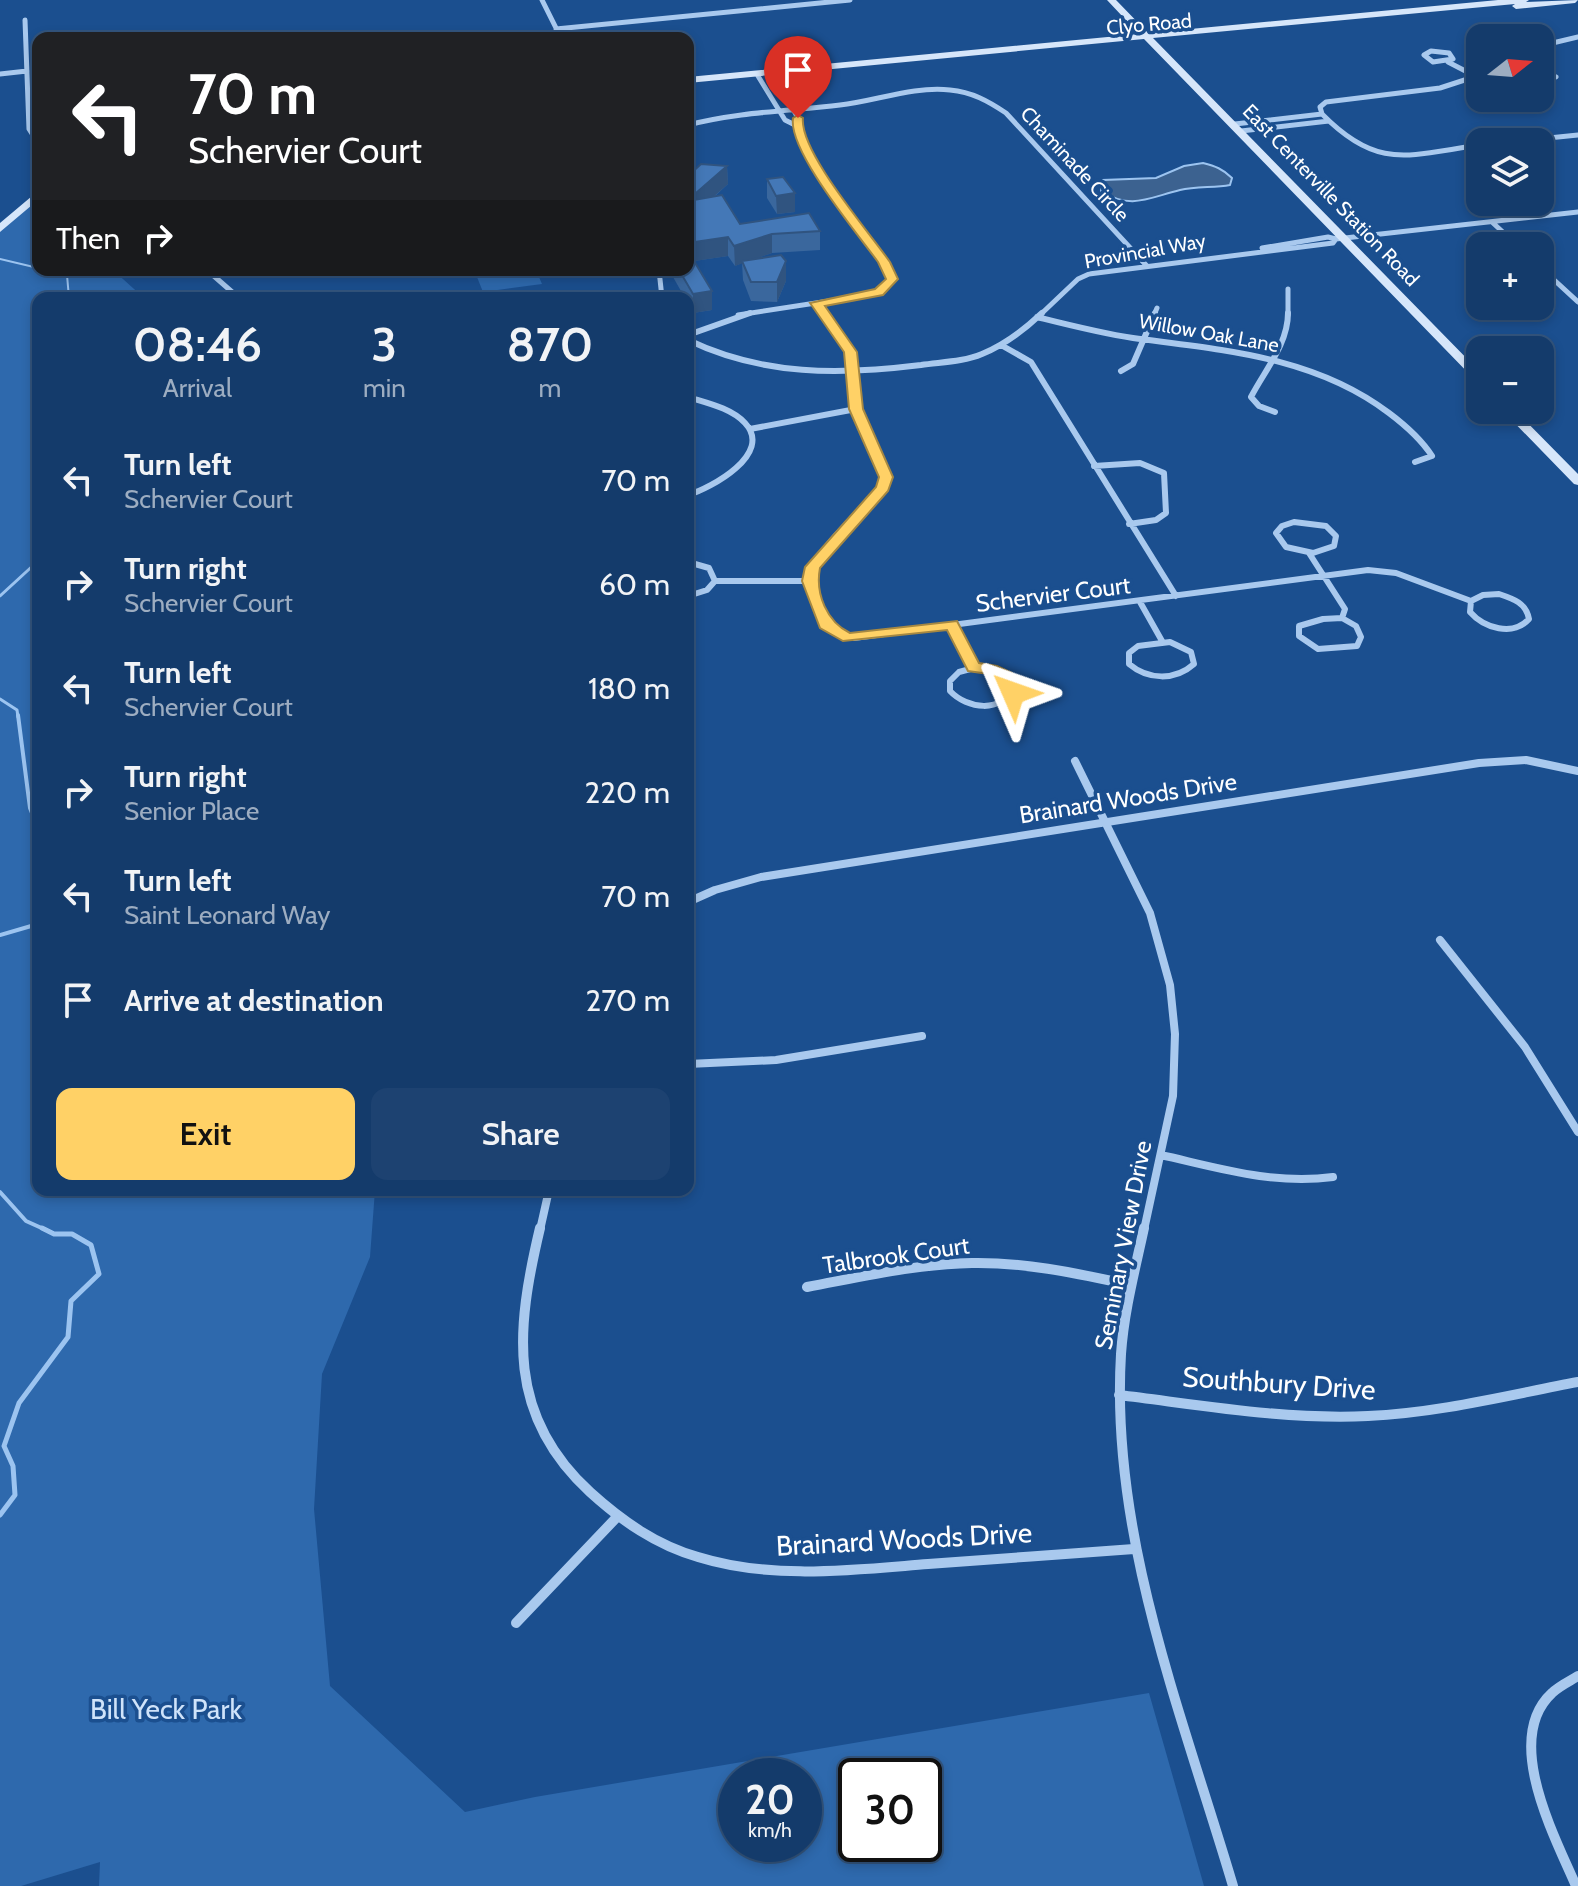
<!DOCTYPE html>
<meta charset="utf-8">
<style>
:root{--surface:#143b6b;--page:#1d4271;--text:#f1f3f6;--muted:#9dadc1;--line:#33557e;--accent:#ffd166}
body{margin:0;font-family:Cabin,sans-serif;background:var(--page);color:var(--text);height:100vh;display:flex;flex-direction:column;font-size:30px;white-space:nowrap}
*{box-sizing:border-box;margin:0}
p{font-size:26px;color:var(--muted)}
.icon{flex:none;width:44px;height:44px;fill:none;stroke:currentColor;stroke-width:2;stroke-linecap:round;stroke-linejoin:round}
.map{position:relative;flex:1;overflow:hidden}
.drawer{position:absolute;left:32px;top:292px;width:662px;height:904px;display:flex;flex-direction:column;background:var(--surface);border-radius:16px;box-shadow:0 4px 12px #0003,0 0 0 2px var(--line)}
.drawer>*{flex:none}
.guide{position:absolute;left:32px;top:32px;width:662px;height:244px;border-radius:16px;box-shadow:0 4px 12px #0003,0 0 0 2px var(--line);background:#202124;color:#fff;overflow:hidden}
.needle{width:52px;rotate:73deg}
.buttons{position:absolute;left:1466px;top:24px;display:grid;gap:16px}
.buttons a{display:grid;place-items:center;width:88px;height:88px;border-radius:16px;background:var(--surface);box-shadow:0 4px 12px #0003,0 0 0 2px var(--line);font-size:40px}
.speed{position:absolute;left:718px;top:1758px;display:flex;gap:16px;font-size:40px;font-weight:700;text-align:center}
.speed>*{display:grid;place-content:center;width:104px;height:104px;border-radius:50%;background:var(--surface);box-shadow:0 4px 12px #0003,0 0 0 2px var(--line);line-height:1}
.speed small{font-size:20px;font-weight:400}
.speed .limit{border:4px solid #111;border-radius:12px;background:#fff;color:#111}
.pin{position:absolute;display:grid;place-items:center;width:68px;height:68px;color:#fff;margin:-82px -34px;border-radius:50% 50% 50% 0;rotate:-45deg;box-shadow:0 0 8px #0007}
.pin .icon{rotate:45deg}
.me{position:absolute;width:88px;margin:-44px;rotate:313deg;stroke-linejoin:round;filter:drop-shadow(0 0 6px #0008)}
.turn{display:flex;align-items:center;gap:28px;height:168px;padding:0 24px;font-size:36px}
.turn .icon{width:104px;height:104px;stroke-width:2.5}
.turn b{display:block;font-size:56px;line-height:68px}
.then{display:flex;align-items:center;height:76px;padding:0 24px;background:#0003;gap:16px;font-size:30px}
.eta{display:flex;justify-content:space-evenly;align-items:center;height:136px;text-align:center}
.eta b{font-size:48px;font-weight:600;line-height:56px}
.primary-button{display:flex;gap:16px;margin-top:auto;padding:16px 24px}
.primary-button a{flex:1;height:92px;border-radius:16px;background:var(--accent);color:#111;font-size:32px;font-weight:600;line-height:92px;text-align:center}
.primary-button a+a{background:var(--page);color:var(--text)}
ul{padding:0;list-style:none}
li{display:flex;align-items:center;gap:24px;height:104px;padding:0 24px}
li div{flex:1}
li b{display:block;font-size:30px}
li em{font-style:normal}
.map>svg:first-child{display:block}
</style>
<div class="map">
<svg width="1578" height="1886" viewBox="0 0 1578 1886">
<rect width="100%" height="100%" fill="#1b4f8f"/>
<path fill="#2e69ad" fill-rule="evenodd" d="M35,197L38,200V270H113L144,298H38V1190H375L370,1257L322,1374L314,1509L330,1686L465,1812L535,1797L1149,1693L1204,1886H99L100,1862L21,1886H0V229ZM736,1776H804V1844H736ZM856,1776H924V1844H856Z
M492,270H536L542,284L483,292L475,272Z"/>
<path fill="#3c6290" stroke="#9cc4f0" stroke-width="2" d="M1203,163C1215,166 1223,169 1232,178L1230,185C1214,188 1196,186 1180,190C1148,198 1131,210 1101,191L1103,180L1156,178L1184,166Z"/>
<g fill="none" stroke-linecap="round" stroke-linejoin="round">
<path stroke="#9cc4f0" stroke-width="2" d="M0,259L38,268
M46,270L67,275L69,298"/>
<path stroke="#9cc4f0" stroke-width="3" d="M0,596L38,561
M0,699L17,710L18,717"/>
<path stroke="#9cc4f0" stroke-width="4" d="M18,715L30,808L38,828
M0,935L38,924
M0,1192L26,1221L46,1230"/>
<path stroke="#9cc4f0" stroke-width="5" d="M0,1515L15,1495L13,1466L4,1446L19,1403L68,1337L71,1301L99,1274L91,1245L72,1234H54L42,1228"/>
<path stroke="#a9c9ee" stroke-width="5" d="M542,0L561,38
M25,20L29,129L38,143
M556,29L850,0
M1540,46L1578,37
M1431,51L1449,53L1453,59L1433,62L1424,55Z
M1448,62L1477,77
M1540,69L1556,77L1540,78
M0,74L27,71
M758,76L785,120L797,126
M1322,114L1320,107L1326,102L1440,88L1480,75
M1322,114C1378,171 1408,155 1480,145
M1235,124L1322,114
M688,125C738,112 789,111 840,105C876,101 913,86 950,90C972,92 988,101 1006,113L1146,265
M1241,131L1329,121
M1509,142L1578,135
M1493,223L1518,246
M1262,248L1328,237L1336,239L1578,212
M1540,267L1578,302
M207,270L239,298
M659,270L662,298
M211,274L223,270
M1288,289V315
M817,303L825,315
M738,315L868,295L879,292L892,279L884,262C863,233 794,151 798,118L773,74
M1040,315L1078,279L1089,274L1333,243L1336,239
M1154,315L1157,308"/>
<path stroke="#a9c9ee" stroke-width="6" d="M824,313L850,352L856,409L886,477L883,488C864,508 809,554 810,582C811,593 817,603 821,612C829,627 837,636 854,638L1368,570L1396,573L1471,601
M1037,317C1069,325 1100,333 1133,338C1222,350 1314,356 1389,413C1405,425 1421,439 1432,456L1415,462
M688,335L750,313
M688,340C763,376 840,375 921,365C941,362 963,362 982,354C1004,345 1024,330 1042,313
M1001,345L1031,362L1176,596
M1121,371L1133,364L1155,313
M688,397C707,403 731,408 745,423C774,454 711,488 688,495
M1275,412L1259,406L1251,397C1265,370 1288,344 1288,313
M750,429L856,409
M1094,466L1140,463L1164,473L1166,513L1156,520L1129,524
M1294,522L1326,526L1336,536L1334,546L1313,553L1286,547L1276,533L1282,526Z
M1309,553L1345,609L1342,618
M688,562L709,568L715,581
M715,581H810
M1499,594C1514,599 1526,603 1529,619C1513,637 1484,628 1470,612L1471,601L1483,595Z
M688,596L707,590L715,581
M1140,602L1162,641
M1342,618L1356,626L1361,637L1357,646L1318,649L1299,636V626L1323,619Z
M952,625L974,668
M1170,642L1191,652L1194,664C1175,681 1148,680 1129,664V653L1138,646Z
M974,668C991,669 1004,671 1013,687C1002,714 967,709 950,691V681L959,672Z"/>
<path stroke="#a9c9ee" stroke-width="8" d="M1075,761L1150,913L1170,985L1175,1034L1173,1096L1144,1230
M688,902L715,890L761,877L1479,763L1526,760L1578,771
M1440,940L1525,1047L1578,1132
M688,1064L776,1060L922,1036
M1161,1155C1219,1168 1273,1185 1333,1177
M540,1230L549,1190"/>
<path stroke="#a9c9ee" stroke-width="10" d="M540,1228C516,1329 506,1415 590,1492C622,1521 656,1545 698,1557C772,1580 852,1570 928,1564C997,1559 1065,1554 1134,1549
M1144,1228C1135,1270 1124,1311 1121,1354C1110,1536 1182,1714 1233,1886
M807,1287C861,1277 916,1264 972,1263C1026,1262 1079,1274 1131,1285
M1119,1395C1201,1405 1285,1420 1368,1416C1439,1413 1509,1395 1578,1382
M516,1623L617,1517
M1576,1886C1555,1837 1502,1739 1552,1693C1559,1686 1570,1681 1578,1676"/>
<path fill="#d6e6fa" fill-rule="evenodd" d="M1107,0H1116L1148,33L1498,0H1529L1526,2L1578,0L1575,3L1516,9L1512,6L1515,4L1153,38L1480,372V382L1476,381L1144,39L688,83V77L1139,34Z
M38,191V200L0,232V223Z
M1502,410H1515L1578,474V485L1574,484Z"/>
</g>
<path fill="#3a679d" d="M701,164L727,166L728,184L714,197L740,224L820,231V250L772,253L754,259L786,281L777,302L751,301L743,280L742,263L735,266L728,256L694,261L712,291V310L693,313L688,304V298H685L669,270H688Z
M767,179L795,193V212L777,214L767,198Z"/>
<path fill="#305480" d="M727,166L728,184L688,219V200Z
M795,193V212L777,214L776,196Z
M772,234V253L735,266L734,246Z
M728,237V256L688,262V243Z
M786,261V281L777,302V282Z
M712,291V310L693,313V294Z"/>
<path fill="#4478b7" stroke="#305480" stroke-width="2" d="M701,164L727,166L688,200V176Z
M783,177L795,193L776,196L767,179Z
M722,195L740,224L809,213L820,231L772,234L734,246L728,237L688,243V201Z
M688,251L712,291L693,294L679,270H688Z
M781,255L786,261L777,282H751L742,261Z"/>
<path fill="#ffd166" stroke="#a68842" stroke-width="2" d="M798,115L803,118C799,151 869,232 890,262L898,279L883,295L825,306L857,352L863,409L893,477L888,491L820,568C815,594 827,622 850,633L957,621L979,663L997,666L1012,673L1021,693L1018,696H1007L1000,679L989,674L968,671L947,630L843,641L820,628L802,581L805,567L876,487L879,477L849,409L844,352L810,303L875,289L886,279L878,262C857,233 788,151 793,118Z"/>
<g text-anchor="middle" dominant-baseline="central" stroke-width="7" stroke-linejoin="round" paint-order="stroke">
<g font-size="20" fill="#fff" stroke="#1b4f8f">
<text transform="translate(1149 24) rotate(-5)">Clyo Road</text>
<text transform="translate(1075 164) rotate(47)">Chaminade Circle</text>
<text transform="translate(1331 195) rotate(46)">East Centerville Station Road</text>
<text transform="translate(1145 251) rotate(-10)">Provincial Way</text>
<text transform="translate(1209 333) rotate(10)">Willow Oak Lane</text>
</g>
<g font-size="24" fill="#fff" stroke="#1b4f8f">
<text transform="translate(1053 594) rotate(-7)">Schervier Court</text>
<text transform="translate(1128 798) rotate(-9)">Brainard Woods Drive</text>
<text transform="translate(1123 1245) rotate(-79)">Seminary View Drive</text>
<text transform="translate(896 1255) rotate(-8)">Talbrook Court</text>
</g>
<g font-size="28" fill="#fff" stroke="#1b4f8f">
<text transform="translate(1279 1383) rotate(4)">Southbury Drive</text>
<text transform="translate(904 1539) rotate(-3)">Brainard Woods Drive</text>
</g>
<g font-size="28" fill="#cfe3fa" stroke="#1b4f8f">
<text x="166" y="1709">Bill Yeck Park</text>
</g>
</g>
</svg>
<div class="buttons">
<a><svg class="needle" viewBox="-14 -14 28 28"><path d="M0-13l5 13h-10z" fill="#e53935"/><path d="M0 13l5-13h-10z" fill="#9dadc1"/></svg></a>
<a><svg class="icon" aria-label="layers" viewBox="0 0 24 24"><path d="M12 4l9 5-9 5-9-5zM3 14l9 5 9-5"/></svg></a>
<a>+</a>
<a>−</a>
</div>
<div class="speed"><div>20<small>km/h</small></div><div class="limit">30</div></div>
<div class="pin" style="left:798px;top:118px;background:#d93025"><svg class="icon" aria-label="arrive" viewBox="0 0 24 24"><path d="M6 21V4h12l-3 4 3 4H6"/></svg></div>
<svg class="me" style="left:1013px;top:693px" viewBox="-20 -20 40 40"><path d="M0-17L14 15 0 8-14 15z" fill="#ffd166" stroke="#fff" stroke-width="4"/></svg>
<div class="guide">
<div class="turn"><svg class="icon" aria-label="left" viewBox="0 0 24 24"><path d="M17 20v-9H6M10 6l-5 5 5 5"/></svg><div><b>70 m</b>Schervier Court</div></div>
<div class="then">Then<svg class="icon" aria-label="right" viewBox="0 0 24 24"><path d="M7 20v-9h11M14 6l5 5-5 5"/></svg></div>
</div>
<section class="drawer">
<div class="eta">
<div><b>08:46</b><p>Arrival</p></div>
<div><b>3</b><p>min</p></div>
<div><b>870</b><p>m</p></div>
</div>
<ul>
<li><svg class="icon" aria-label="left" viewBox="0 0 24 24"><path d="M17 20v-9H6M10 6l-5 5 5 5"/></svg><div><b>Turn left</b><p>Schervier Court</p></div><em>70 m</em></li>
<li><svg class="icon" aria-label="right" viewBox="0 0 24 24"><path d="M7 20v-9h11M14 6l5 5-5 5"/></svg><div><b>Turn right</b><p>Schervier Court</p></div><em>60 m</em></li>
<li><svg class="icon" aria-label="left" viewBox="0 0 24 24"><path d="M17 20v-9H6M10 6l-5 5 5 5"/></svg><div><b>Turn left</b><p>Schervier Court</p></div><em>180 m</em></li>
<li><svg class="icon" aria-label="right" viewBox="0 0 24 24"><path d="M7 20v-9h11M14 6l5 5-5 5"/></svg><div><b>Turn right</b><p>Senior Place</p></div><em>220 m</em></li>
<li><svg class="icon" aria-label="left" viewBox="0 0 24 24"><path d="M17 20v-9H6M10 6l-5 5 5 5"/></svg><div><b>Turn left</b><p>Saint Leonard Way</p></div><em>70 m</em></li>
<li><svg class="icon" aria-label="arrive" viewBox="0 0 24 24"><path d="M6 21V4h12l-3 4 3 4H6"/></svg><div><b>Arrive at destination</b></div><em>270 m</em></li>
</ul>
<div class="primary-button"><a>Exit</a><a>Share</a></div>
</section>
</div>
